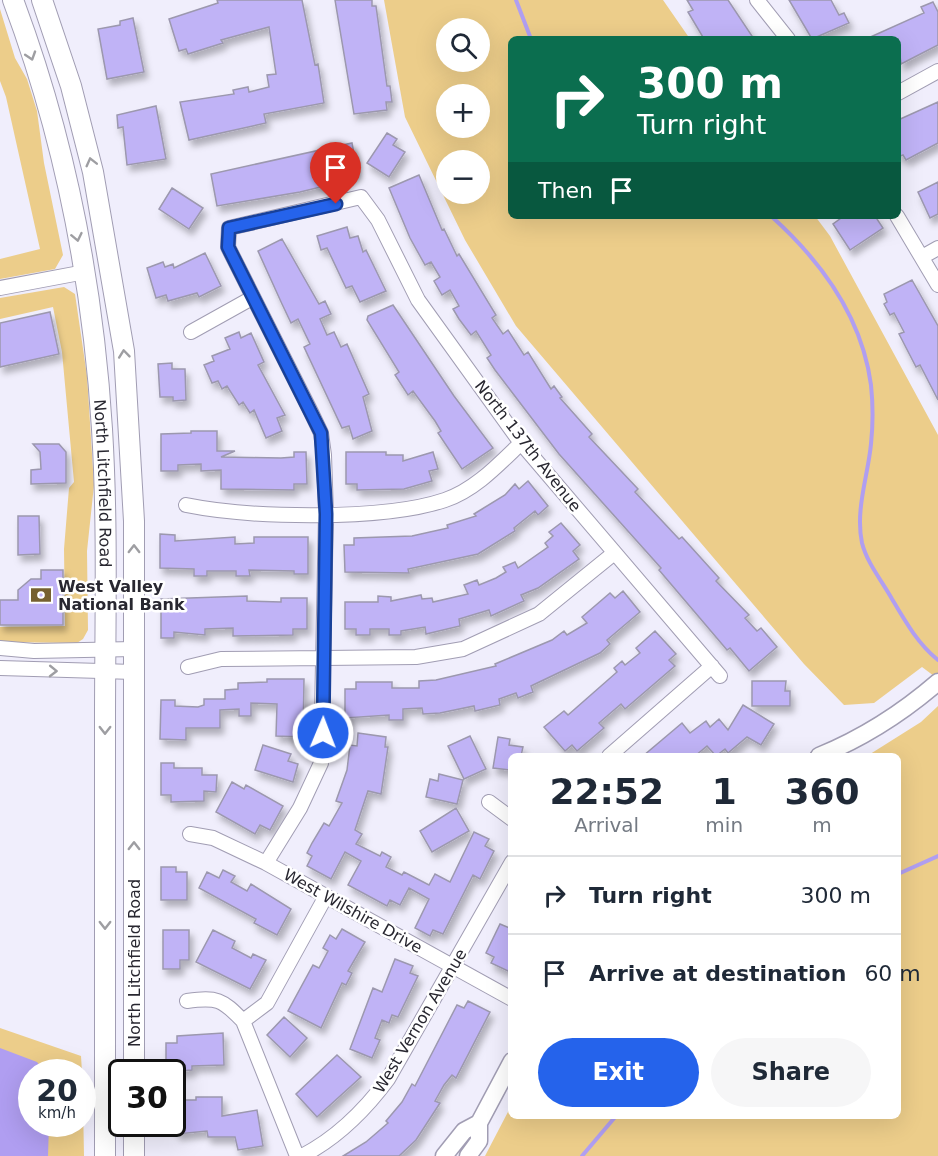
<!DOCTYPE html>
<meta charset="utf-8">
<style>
:root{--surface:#fff;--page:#f6f6f7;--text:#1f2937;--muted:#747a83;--line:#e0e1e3;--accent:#2563eb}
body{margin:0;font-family:"DejaVu Sans",sans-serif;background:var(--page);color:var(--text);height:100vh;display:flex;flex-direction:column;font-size:22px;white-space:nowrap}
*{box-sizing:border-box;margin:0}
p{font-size:20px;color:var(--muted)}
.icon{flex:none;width:33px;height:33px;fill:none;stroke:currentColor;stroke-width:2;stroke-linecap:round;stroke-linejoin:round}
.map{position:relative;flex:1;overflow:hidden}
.panel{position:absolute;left:508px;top:753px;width:393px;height:366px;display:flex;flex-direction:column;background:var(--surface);border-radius:9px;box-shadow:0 6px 24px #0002}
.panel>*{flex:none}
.top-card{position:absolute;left:508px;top:36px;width:393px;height:183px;border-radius:9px;box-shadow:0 6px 24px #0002;background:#0b6e4f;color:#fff;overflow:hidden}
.buttons{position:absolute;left:436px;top:18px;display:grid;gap:12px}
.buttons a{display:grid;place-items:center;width:54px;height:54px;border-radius:50%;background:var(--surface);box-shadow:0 6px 24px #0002;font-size:30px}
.speed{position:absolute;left:18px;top:1059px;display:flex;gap:12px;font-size:30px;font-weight:700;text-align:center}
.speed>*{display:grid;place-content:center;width:78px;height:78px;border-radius:50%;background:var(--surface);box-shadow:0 6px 24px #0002;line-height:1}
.speed small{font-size:15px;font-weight:400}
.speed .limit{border:3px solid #111;border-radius:9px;background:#fff;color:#111}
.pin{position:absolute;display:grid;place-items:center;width:51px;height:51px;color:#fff;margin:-62px -26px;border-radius:50% 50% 50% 0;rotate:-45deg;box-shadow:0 0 6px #0007}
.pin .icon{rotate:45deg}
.me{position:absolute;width:66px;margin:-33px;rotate:1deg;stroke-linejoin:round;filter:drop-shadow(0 0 4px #0008)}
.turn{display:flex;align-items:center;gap:21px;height:126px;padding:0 30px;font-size:27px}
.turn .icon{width:78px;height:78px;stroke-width:2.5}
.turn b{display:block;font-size:42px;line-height:51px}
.then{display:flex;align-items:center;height:57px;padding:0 30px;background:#0003;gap:12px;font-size:22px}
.eta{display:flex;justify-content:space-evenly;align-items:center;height:102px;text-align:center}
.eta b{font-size:36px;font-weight:800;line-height:42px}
.cta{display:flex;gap:12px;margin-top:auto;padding:12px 30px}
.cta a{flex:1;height:69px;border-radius:36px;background:var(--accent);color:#fff;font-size:24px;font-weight:800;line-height:69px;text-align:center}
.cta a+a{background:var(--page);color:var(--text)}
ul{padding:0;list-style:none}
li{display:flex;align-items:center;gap:18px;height:78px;padding:0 30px;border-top:2px solid var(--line)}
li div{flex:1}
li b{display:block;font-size:22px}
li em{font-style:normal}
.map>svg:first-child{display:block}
</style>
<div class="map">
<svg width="938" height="1156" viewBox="0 0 938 1156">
<defs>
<filter id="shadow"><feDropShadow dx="3.5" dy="6" stdDeviation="3" flood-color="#0004"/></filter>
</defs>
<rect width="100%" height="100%" fill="#f0eefc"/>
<path fill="#eccd8a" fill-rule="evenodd" d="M384,0H663L690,39H512V216H815L830,236L938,435V679L922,667L874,703L844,705L804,664L516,326L465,240L405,117ZM447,28H480V62H447ZM447,94H480V128H447ZM447,160H480V194H447Z
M0,9L15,58L27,79L37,111L44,163L63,255L55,269L0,279V259L40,249L6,97L0,81Z
M64,287L75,294L87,376L94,485L87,551L88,630L83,639L77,643L0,642V627L65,626L64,549L69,488L74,482L62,352L53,307L0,319V298Z
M938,706V1156H485L511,1106L512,1116H898V756H867L921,722Z
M0,1028L81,1056L82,1072H32V1124H82L83,1102L84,1156H0Z"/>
<path fill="#b09ef1" d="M0,1048L37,1062L45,1072H32V1124H49L48,1156H0Z"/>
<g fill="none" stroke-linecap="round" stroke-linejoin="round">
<path stroke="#b09ef1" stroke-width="4" d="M516,0L531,39
M771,216C820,260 862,317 871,385C873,404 873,425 871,444C868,476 855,510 862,543C867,563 882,581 892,599C905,621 918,644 938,660
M898,874L938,856
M582,1156L616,1116"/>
</g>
<path fill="#c0b3f6" stroke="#9c98ae" stroke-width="1.5" filter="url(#shadow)" d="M217,0H302L315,65L318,64L324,103L264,114L266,123L189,140L180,102L234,94L233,90L248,87L249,92L269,87L267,75L276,74L269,27L221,40L223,43L188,54L186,49L179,51L169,19L218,3Z
M335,0H372V6H376L387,86H390L392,102H386L387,110L354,114Z
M687,0H728L754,39H704L688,12L693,10Z
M789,0H831L839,15L844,13L849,23L812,39Z
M933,2L938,12V45L901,64L898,39H866L924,13L921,7Z
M133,18L144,72L107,79L98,29L120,25V21Z
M938,102V143L906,160L903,155L898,157V120Z
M156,106L166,159L127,165L123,127L118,128L117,115Z
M387,133L397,139L393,145L405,152L389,177L367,163Z
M352,143L358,174L328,180L329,185L300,192L217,206L211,174Z
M419,175L442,230L444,229L457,256L459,254L496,315L492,318L503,334L508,330L524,355L528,352L551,389L554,386L562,397L560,398L592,434L589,437L638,489L635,492L679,539L682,537L719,578L716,581L749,615L745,618L757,631L761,628L777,647L749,671L730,648L727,650L659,570L661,568L559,454L495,370L487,358L491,355L476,331L471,335L459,319L453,309L459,306L450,290L442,295L434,281L440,277L431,262L425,265L410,238L389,188Z
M938,182V214L930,218L918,192Z
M172,188L203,208L189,229L159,209Z
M844,216H875L883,228L850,250L833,224Z
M347,227L350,238L358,236L363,252L366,250L386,291L360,302L352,286L346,288L327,248L321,250L317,236Z
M282,239L319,304L325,301L331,314L320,319L327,335L334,332L341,347L347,344L369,394L363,397L372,431L353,439L349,426L342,428L304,347L310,344L298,319L291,323L282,304L258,251Z
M205,253L221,286L199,297L197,293L168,301L166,295L156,298L147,268L163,262L165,267L173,264L174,268Z
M912,280L938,326V400L920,365L916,367L899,334L904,332L894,313L890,315L884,304L887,302L884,294Z
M393,305L454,396L493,448L462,469L438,433L441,431L435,421L413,391L408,395L395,375L399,372L367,320L368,316Z
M50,312L59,354L0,367V323Z
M239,332L241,338L251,333L264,362L258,365L285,415L277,418L282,431L266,438L254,410L250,413L243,402L239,405L227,386L222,389L218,381L212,383L204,365L214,361L212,356L230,349L225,338Z
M172,363V369H185L186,400L173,401V397H160L158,364Z
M191,431H217V451H235L221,457L281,458L294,457V452H306L307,484H294V490L221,489V470L201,471V464L178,465V471H161V434L191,433Z
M33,444H59L66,452V483L31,484V470L41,469L40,452Z
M346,452H386V455H403V461L433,452L438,469L429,471L432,481L404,489L357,490V484H346Z
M528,481L548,506L538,515L535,511L514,528L515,531L478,554L408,569L409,573L345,572L344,545H354V538L412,536L448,528L447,525L476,516L474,514L505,495L515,484L519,489Z
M18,516H39L40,554L18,555Z
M561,523L580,545L573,551L579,559L538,588L521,595L524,601L491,616L489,610L459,619L460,626L426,634L425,627L401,631V635H389V629H370V635H356V629H345V602H378V596L391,597V601L421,595L422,599L432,598L433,602L468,594L464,585L477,580L479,585L496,578L506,572L503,567L515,562L518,568L548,547L545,543L553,536L549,532Z
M160,534L175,535V541L235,537V544L254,543V537H308V574H294V571L249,570L250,576H236V571H207V576H194V569L160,568Z
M41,570H63V625H0V600H18V590L31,579H41Z
M623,591L640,612L607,640L610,644L600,653L531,686L533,692L518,698L516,693L499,699L500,705L475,711L474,706L440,713L423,714L422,708L403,709V720H389V715L345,718V689H356V682H392V688H419V681L436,680L496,666L495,664L552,640L564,631L567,635L587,623L582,617L610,593L615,598Z
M247,596V601L281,602V598H307V629H293V635L233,636V628L205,629V635L174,632V638H161V599Z
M655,631L676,654L669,660L675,666L625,709L621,704L599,723L604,728L577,751L572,745L565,751L544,727L564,711L568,715L617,672L614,668L622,661L625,665L640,653L636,648Z
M267,679H304L303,737L276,736L277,704L251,703V716H239V709L220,710V728H186V740L160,739L161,700H175V706L198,707L204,705V699H225V690L238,689V683L267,682Z
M752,681H786L785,691H790V706H752Z
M743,705L774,724L761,745L747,737L728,753L725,749L716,756L707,746L695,756H643L682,723L690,733L706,721L710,727L719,719L728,730Z
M358,733L386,737L385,747H388L381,794L368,791L355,830L362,834L356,844L380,856L382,852L391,857L386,867L402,875L404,872L429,885L435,874L450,882L474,832L489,839L485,846L494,851L480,879L473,875L443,934L433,930L430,936L415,928L429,899L409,888L400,905L390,900L387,906L348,885L361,861L345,852L331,879L307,866L312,856L307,853L312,843L324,823L329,826L342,803L336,801L347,770L350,745L357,746Z
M470,736L486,769L464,779L448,746Z
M498,737L510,739L509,745L523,747L521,756H512L510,770L493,768Z
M263,745L291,754L288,761L298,764L293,782L255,770Z
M161,763H174V768H202V775H217L216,792L204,791V801L171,802V795H161Z
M439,774L463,780L457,804L426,797L430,779L438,781Z
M232,782L244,789L246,785L283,806L270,830L260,825L255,834L216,812Z
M456,808L469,831L432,852L420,831Z
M161,867H176V872H187V900H161Z
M223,870L235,876L231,882L247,891L251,884L291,909L277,935L254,923L256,919L199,888L207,872L219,878Z
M500,924L512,929V963L508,971L491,963L494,957L486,953Z
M342,929L365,942L348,971L352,973L346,985L342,983L321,1028L288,1011L313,965L319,968L328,951L323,948L330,935L336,939Z
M163,930H189V960H180V969H163Z
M213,930L235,941L232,948L251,958L253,954L266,960L250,989L196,962Z
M395,959L413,966L410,973L418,976L398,1017L392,1015L389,1023L382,1020L375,1038L380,1040L372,1058L350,1049L373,988L382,992Z
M468,1001L490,1012L456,1078L452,1075L444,1085L435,1101L440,1103L416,1140L399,1156H343L366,1142L388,1123L386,1121L402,1102L412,1084L415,1086L457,1005L464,1008Z
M284,1017L307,1038L290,1057L267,1035Z
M223,1033L224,1065L192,1066V1070L166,1072V1043H177V1036Z
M337,1055L361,1077L317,1117L296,1094Z
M196,1097H222V1116L257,1110L263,1146L238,1150L235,1137H208L207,1131L177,1134L176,1128H172V1100H196Z"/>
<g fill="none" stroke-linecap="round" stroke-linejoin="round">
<defs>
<path id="minor" d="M757,0L788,39
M898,93L938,71
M897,216L938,285
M922,257L938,248
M0,288L85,272
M191,332L252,298
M186,505C250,518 383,521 445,500C475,490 499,464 521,443
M0,648L34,651L134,649
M188,667L221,659L416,657L463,649L539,614L613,554
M0,668L134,672
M609,756L712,666
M489,802L512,819
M190,834L213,838L266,863L512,999
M266,863L300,808L321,763L326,514L324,455L321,433L311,412L228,247L229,228L361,197L378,220L418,300L521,443L720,676
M187,1001C217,997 222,999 243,1021L297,1156
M243,1021L267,1003L326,896
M302,1156C337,1138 365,1110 388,1079L512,862"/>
<path id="tertiary" d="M819,756C863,738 901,714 938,682
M444,1156L464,1131L479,1123
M468,1156L479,1141V1123L512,1061"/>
<g id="secondary">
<path id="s1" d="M13,0C64,136 93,284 102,429C108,526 105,625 105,722C105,867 105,1011 105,1156"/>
<path d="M42,0L71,86L93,172L124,351L134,521V1072"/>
<path d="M134,1124V1156"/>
</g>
</defs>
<use href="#minor" stroke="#a19db3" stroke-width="16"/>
<use href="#tertiary" stroke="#a19db3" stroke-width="19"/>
<use href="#secondary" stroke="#a19db3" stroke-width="22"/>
<use href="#minor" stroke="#fff" stroke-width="14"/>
<use href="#tertiary" stroke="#fff" stroke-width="16"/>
<use href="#secondary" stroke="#fff" stroke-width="20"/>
</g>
<defs><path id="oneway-chevron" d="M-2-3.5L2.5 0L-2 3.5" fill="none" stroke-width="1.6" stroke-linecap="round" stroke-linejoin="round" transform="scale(1.5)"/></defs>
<g stroke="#9e9ea2">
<use href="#oneway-chevron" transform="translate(31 56) rotate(72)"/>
<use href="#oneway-chevron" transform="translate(91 162) rotate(-104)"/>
<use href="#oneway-chevron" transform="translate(77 237) rotate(78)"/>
<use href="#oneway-chevron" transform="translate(124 354) rotate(-96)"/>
<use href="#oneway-chevron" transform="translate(134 549) rotate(-90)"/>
<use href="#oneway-chevron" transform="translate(53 671) rotate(1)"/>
<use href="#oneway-chevron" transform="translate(105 730) rotate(90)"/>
<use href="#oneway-chevron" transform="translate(134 846) rotate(-90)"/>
<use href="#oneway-chevron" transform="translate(105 925) rotate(90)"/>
</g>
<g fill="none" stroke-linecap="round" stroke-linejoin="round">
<defs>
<path id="route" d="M323,733L326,514L321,433L228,247L229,228L336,204"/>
</defs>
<use href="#route" stroke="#184099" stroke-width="15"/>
<use href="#route" stroke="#2563eb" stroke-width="10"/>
</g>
<defs>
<symbol id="bank-bare" viewBox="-9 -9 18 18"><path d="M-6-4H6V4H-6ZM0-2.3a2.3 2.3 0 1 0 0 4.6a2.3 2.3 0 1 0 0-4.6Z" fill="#766030" stroke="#fff" stroke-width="2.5" paint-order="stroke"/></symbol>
</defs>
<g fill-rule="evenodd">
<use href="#bank-bare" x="26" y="580" width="30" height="30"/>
</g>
<g text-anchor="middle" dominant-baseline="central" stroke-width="5" stroke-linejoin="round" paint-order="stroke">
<g font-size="16" fill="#282730" stroke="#fff">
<text transform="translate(528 446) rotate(52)">North 137th Avenue</text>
<text stroke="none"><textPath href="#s1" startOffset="494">North Litchfield Road</textPath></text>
<text transform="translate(353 911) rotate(29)">West Wilshire Drive</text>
<text transform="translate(134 963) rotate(-90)">North Litchfield Road</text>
<text transform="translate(420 1021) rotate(-59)">West Vernon Avenue</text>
</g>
<g font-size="16" font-weight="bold" fill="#282730" stroke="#fff" text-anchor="start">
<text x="58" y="586">West Valley<tspan x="58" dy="18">National Bank</tspan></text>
</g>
</g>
</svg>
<div class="buttons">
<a><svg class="icon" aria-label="search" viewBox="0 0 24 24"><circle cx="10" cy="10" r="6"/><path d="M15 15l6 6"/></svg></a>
<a>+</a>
<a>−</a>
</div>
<div class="speed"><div>20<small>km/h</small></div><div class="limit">30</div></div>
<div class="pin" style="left:336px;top:204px;background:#d93025"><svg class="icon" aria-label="arrive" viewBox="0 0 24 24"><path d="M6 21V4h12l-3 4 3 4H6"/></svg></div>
<svg class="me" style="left:323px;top:733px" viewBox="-20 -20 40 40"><circle r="17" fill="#2563eb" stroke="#fff" stroke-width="3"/><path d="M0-11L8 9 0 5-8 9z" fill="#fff"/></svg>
<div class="top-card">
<div class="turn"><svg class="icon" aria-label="right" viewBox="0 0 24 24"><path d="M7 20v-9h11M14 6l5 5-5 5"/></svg><div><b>300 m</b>Turn right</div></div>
<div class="then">Then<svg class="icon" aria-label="arrive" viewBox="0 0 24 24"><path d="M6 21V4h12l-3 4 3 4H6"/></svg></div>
</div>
<section class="panel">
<div class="eta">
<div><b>22:52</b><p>Arrival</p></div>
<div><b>1</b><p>min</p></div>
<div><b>360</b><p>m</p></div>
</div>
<ul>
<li><svg class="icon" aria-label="right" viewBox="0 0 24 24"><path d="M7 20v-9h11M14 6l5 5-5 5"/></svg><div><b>Turn right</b></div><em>300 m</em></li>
<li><svg class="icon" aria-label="arrive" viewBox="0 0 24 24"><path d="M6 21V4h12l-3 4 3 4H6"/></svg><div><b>Arrive at destination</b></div><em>60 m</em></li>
</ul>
<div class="cta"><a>Exit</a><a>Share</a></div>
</section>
</div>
